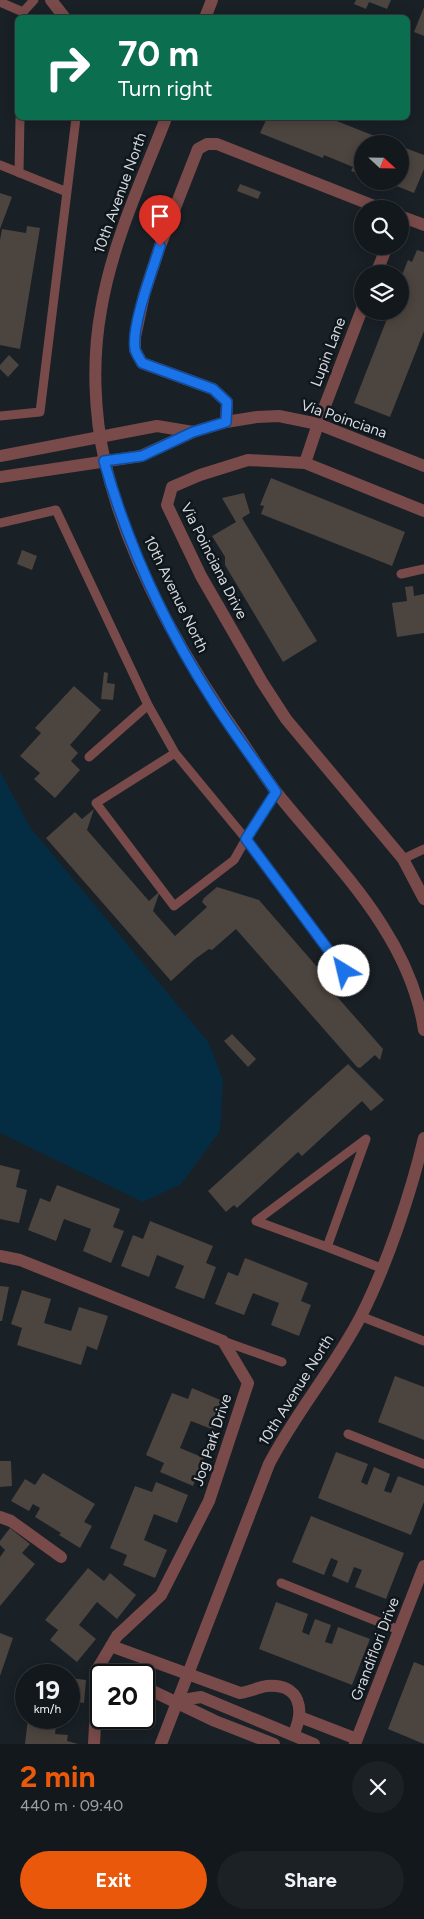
<!DOCTYPE html>
<meta charset="utf-8">
<style>
:root{--surface:#13181c;--page:#1c2125;--text:#f1f3f6;--muted:#9da0a3;--line:#32373b;--accent:#ea580c}
body{margin:0;font-family:Figtree,sans-serif;background:var(--page);color:var(--text);height:100vh;display:flex;flex-direction:column;font-size:19px;white-space:nowrap}
*{box-sizing:border-box;margin:0}
p{font-size:16px;color:var(--muted)}
.icon{flex:none;width:28px;height:28px;fill:none;stroke:currentColor;stroke-width:2;stroke-linecap:round;stroke-linejoin:round}
.map{position:relative;height:1744px;overflow:hidden}
.side{display:flex;flex-direction:column;background:var(--surface);flex:1}
.side>*{flex:none}
.banner{position:absolute;left:15px;top:15px;width:395px;height:105px;border-radius:8px;box-shadow:0 2px 12px #0003,0 0 0 1px var(--line);background:#0b6e4f;color:#fff;overflow:hidden}
.needle{width:32px;rotate:112deg}
.controls{position:absolute;left:354px;top:135px;display:grid;gap:10px}
.controls a{display:grid;place-items:center;width:55px;height:55px;border-radius:50%;background:var(--surface);box-shadow:0 2px 12px #0003,0 0 0 1px var(--line);font-size:25px}
.speed{position:absolute;left:15px;top:1664px;display:flex;gap:10px;font-size:25px;font-weight:700;text-align:center}
.speed>*{display:grid;place-content:center;width:65px;height:65px;border-radius:50%;background:var(--surface);box-shadow:0 2px 12px #0003,0 0 0 1px var(--line);line-height:1}
.speed small{font-size:12px;font-weight:400}
.speed .limit{border:2px solid #111;border-radius:8px;background:#fff;color:#111}
.pin{position:absolute;display:grid;place-items:center;width:42px;height:42px;color:#fff;margin:-51px -21px;border-radius:50% 50% 50% 0;rotate:-45deg;box-shadow:0 0 5px #0007}
.pin .icon{rotate:45deg}
.me{position:absolute;width:55px;margin:-28px;rotate:324deg;stroke-linejoin:round;filter:drop-shadow(0 0 4px #0008)}
.turn{display:flex;align-items:center;gap:18px;height:105px;padding:0 20px;font-size:22px}
.turn .icon{width:65px;height:65px;stroke-width:2.5}
.turn b{display:block;font-size:35px;line-height:42px}
.round{display:grid;place-items:center;flex:none;width:52px;height:52px;border-radius:26px;background:var(--page)}
.summary{display:flex;align-items:center;justify-content:space-between;height:85px;padding:0 20px}
h1{font-size:30px;font-weight:700;line-height:38px;color:var(--accent)}
.primary-button{display:flex;gap:10px;margin-top:auto;padding:10px 20px}
.primary-button a{flex:1;height:58px;border-radius:30px;background:var(--accent);color:#fff;font-size:20px;font-weight:700;line-height:58px;text-align:center}
.primary-button a+a{background:var(--page);color:var(--text)}
.map>svg:first-child{display:block}
</style>
<div class="map">
<svg width="424" height="1744" viewBox="0 0 424 1744">
<rect width="100%" height="100%" fill="#192026"/>
<path fill="#042d44" d="M0,771L30,827L209,1043L223,1080L220,1131L181,1184L143,1202L0,1133Z"/>
<path fill="#4c443e" d="M356,0H391L387,9L369,2L366,9L354,4Z
M424,7V36L414,32Z
M267,118H329L395,144H362V175L351,171L353,167L324,155L323,158L260,133Z
M400,146L424,155V169L414,193L384,181H400Z
M240,184L261,192L258,199L237,191Z
M0,193L12,197L0,229Z
M27,226L40,228L20,349L0,345V240L2,229L26,233Z
M417,250L424,252V331L390,417L354,403L390,311H400V287L404,276L402,275L408,260L412,262Z
M9,355L19,365L8,377L0,369V365Z
M271,478L405,532L392,566L261,514L264,506L260,505Z
M244,493L250,513L242,518L317,641L283,662L225,565V557L212,536L236,522L222,498Z
M22,550L37,556L32,570L17,564Z
M413,586L414,596L424,594V633L397,637L392,603L407,601L405,587Z
M104,672L108,673L107,683L115,684L113,700L101,699Z
M74,686L101,710L70,745L78,753L71,761L80,770L55,798L34,779L40,773L20,756L41,733L35,728Z
M94,809L87,830L149,901L160,891L153,911L175,936L207,907L202,902L204,898L217,887L259,900L318,968L330,972L326,984L383,1049L380,1060L375,1055L360,1068L357,1067L236,929L212,950L209,949L195,959L171,981L46,838L75,812L82,819Z
M232,1034L256,1059L248,1067L224,1041Z
M348,1064L384,1100L371,1111L362,1101L302,1156L298,1152L237,1208L234,1205L226,1212L208,1191Z
M0,1165L20,1170L16,1187L27,1190L19,1223L0,1219Z
M57,1185L120,1209L113,1227L124,1231L111,1263L83,1251L91,1229L64,1219L56,1241L28,1230L40,1198L50,1202Z
M150,1221L213,1246L206,1263L216,1267L204,1299L175,1288L184,1266L157,1255L149,1277L121,1266L133,1235L143,1239Z
M245,1258L308,1283L301,1301L311,1305L299,1336L271,1325L279,1303L253,1293L244,1315L215,1304L228,1272L238,1276Z
M0,1286L9,1287L2,1321H0Z
M22,1290L51,1299L44,1323L71,1331L79,1307L108,1316L97,1350L87,1346L81,1365L17,1345L22,1328L11,1324Z
M395,1376L424,1387V1440L378,1422Z
M192,1388L225,1402L214,1430L191,1421L180,1448L204,1458L193,1486L160,1472L164,1463L146,1455L172,1393L188,1399Z
M336,1452L368,1464L361,1482L367,1485L374,1467L390,1474L384,1491L391,1493L398,1476L424,1486V1502L411,1535L318,1498Z
M0,1461H11L12,1486L0,1487Z
M43,1473L95,1504L84,1522L92,1526L80,1548L59,1535L61,1533L35,1517L40,1508L33,1504L29,1511L11,1501L25,1479L35,1485Z
M156,1482L188,1495L177,1523L154,1514L144,1540L167,1550L155,1578L123,1565L127,1555L110,1548L135,1486L152,1492Z
M311,1516L404,1553L386,1599L355,1587L362,1570L354,1567L348,1583L332,1576L338,1561L331,1558L324,1575L292,1562Z
M10,1528L30,1544L22,1553L35,1564L0,1606V1557L5,1550L0,1545V1541Z
M88,1568L104,1581L110,1573L136,1595L117,1619L97,1602L79,1625L96,1639L77,1662L50,1640L58,1630L45,1620Z
M276,1602L308,1614L302,1632L309,1635L315,1619L331,1625L325,1642L332,1644L338,1627L370,1639L352,1685L259,1649Z
M0,1633L13,1638L0,1676Z
M414,1662L424,1666V1744L388,1729Z
M69,1678L86,1680L84,1703L69,1701Z
M28,1718H57L55,1734L68,1735L67,1741L78,1744H25Z"/>
<g fill="none" stroke-linecap="round" stroke-linejoin="round">
<path stroke="#784a49" stroke-width="9" d="M0,2L23,12V18
M23,12L34,0
M0,165L67,192
M19,173L20,118
M0,416L40,412L76,118
M0,523L56,510L148,705L175,753L246,839L276,793
M401,574L424,569
M175,753L96,803L174,906L234,860L246,839L344,971
M89,757L148,705
M403,859L424,849
M327,1247L256,1221L366,1139L327,1247L381,1268
M360,1316L424,1341
M223,1341L282,1362
M348,1434L424,1464
M281,1583L399,1630"/>
<path stroke="#784a49" stroke-width="12" d="M51,0L65,18
M400,216L424,225
M376,274L387,246
M226,422L227,402L213,389L142,363L135,350V337L144,295L160,246L198,149L207,144H217L382,209
M0,456L157,426L193,432
M305,463L318,424L362,309
M0,477L141,456L193,432L226,422L257,417L279,416L318,424L424,466
M424,511L305,463L248,460L200,475L172,487L167,505L201,576L262,682L286,719L403,859L424,899
M0,1256L20,1260L223,1341L248,1383L209,1501L161,1595L117,1636L98,1668L94,1744
M0,1517L11,1521L61,1557
M111,1646L240,1693C250,1692 258,1687 267,1686C301,1683 305,1711 293,1735
M98,1668L114,1675
M144,1687L215,1721L274,1744
M176,1701L201,1697L314,1744
M300,1717L357,1739
M355,1744L424,1566"/>
<path stroke="#784a49" stroke-width="12" d="M205,18L212,0
M166,118C142,180 112,243 101,310C92,359 94,414 105,462C128,561 183,658 241,740C255,761 268,783 285,803C341,871 410,938 424,1030
M161,1744L269,1464C296,1412 334,1368 361,1316C387,1265 411,1193 424,1138"/>
</g>
<g fill="none" stroke-linecap="round" stroke-linejoin="round">
<defs>
<path id="route" d="M160,246C153,269 131,326 135,349C136,354 140,359 142,363L213,389L227,402L226,422L193,432L142,456L104,461C128,545 165,626 212,699C232,731 255,761 276,792L246,839L344,971"/>
</defs>
<use href="#route" stroke="#114b97" stroke-width="12"/>
<use href="#route" stroke="#1a73e8" stroke-width="9"/>
</g>
<g text-anchor="middle" dominant-baseline="central" stroke-width="5" stroke-linejoin="round" paint-order="stroke">
<g font-size="15" fill="#d5dade" stroke="#10171c">
<text transform="translate(120 193) rotate(-70)">10th Avenue North</text>
<text transform="translate(328 352) rotate(-69)">Lupin Lane</text>
<text transform="translate(344 419) rotate(19)">Via Poinciana</text>
<text transform="translate(214 561) rotate(63)">Via Poinciana Drive</text>
<text transform="translate(176 594) rotate(64)">10th Avenue North</text>
<text transform="translate(296 1390) rotate(-58)">10th Avenue North</text>
<text transform="translate(212 1440) rotate(-72)">Jog Park Drive</text>
<text transform="translate(375 1649) rotate(-69)">Grandiflori Drive</text>
</g>
</g>
</svg>
<div class="controls">
<a><svg class="needle" viewBox="-14 -14 28 28"><path d="M0-13l5 13h-10z" fill="#e53935"/><path d="M0 13l5-13h-10z" fill="#9da0a3"/></svg></a>
<a><svg class="icon" aria-label="search" viewBox="0 0 24 24"><circle cx="10" cy="10" r="6"/><path d="M15 15l6 6"/></svg></a>
<a><svg class="icon" aria-label="layers" viewBox="0 0 24 24"><path d="M12 4l9 5-9 5-9-5zM3 14l9 5 9-5"/></svg></a>
</div>
<div class="speed"><div>19<small>km/h</small></div><div class="limit">20</div></div>
<div class="pin" style="left:160px;top:246px;background:#d93025"><svg class="icon" aria-label="arrive" viewBox="0 0 24 24"><path d="M6 21V4h12l-3 4 3 4H6"/></svg></div>
<svg class="me" style="left:344px;top:971px" viewBox="-20 -20 40 40"><circle r="19" fill="#fff"/><path d="M0-13L10 11 0 6-10 11z" fill="#1a73e8"/></svg>
<div class="banner">
<div class="turn"><svg class="icon" aria-label="right" viewBox="0 0 24 24"><path d="M7 20v-9h11M14 6l5 5-5 5"/></svg><div><b>70 m</b>Turn right</div></div>
</div>
</div>
<section class="side">
<div class="summary"><div><h1>2 min</h1><p>440 m · 09:40</p></div><a class="round"><svg class="icon" aria-label="close" viewBox="0 0 24 24"><path d="M6 6l12 12M18 6L6 18"/></svg></a></div>
<div class="primary-button"><a>Exit</a><a>Share</a></div>
</section>
